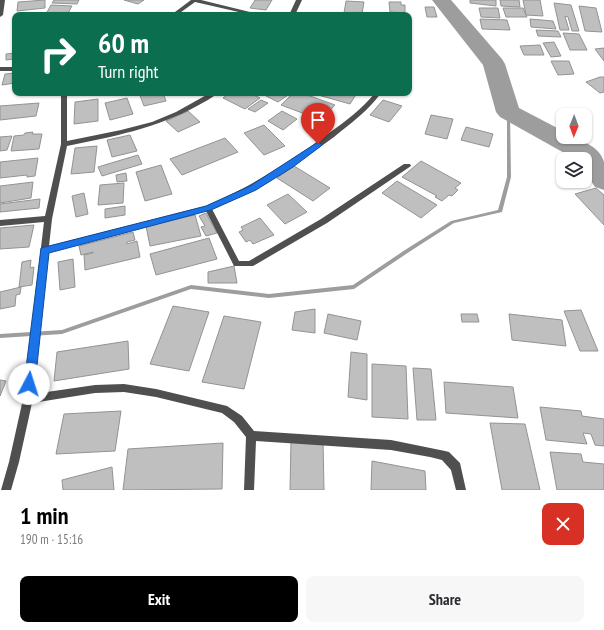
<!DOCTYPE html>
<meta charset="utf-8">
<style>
:root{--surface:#fff;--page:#f7f7f7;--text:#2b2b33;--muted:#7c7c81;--accent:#000}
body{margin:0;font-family:"PT Sans Narrow",sans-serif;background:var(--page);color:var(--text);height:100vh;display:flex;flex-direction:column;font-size:15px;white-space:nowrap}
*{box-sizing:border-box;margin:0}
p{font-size:13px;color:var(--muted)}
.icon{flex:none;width:22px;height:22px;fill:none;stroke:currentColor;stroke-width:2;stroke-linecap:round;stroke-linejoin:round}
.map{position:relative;height:490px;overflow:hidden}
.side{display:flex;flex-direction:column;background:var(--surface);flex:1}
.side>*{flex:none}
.top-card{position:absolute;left:12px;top:12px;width:400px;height:84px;border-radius:8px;box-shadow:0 1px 3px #0004;background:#0b6e4f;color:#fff;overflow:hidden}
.needle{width:26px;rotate:181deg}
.fabs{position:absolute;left:556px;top:108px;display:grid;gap:8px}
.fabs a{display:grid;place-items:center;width:36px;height:36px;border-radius:8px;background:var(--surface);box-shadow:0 1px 3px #0004;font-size:20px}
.pin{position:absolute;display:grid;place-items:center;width:34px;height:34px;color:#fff;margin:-41px -17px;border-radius:50% 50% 50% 0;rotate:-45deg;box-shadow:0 0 4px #0007}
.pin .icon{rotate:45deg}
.me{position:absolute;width:44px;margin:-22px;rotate:5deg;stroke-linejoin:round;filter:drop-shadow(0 0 3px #0008)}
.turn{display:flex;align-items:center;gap:14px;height:84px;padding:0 20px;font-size:18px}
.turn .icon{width:52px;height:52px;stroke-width:2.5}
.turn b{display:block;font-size:28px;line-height:34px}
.round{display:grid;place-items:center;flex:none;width:42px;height:42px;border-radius:8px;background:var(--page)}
.summary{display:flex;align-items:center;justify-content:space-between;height:68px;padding:0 20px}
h1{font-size:24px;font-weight:700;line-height:30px;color:var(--accent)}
.button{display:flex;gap:8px;margin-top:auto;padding:8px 20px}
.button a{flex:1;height:46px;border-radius:8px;background:var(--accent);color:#fff;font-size:16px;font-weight:700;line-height:46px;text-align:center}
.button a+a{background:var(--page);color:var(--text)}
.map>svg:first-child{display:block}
</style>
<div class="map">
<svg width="604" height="490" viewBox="0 0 604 490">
<rect width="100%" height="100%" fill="#fff"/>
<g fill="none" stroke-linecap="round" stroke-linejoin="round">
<path fill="#9d9d9d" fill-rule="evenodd" d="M507,111H508L510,112L511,177L502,212L454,223L409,252L354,289L269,298L191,289L62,334L0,338V334L62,330L191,285L269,294L353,285L405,250L451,221L498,210L507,177Z"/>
<path fill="#9d9d9d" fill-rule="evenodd" d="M432,0H451L502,59L505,64L519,108L563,131V137C577,137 600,146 604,162C604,170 604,182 604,190L595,187L585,172V159H575L500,117L496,112L483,65Z"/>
</g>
<path fill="#bfbfbf" stroke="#939393" d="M45,0V8L17,11L18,2Z
M54,0H79L77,4L52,3Z
M124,0H144L138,4Z
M255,0H272L266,10L250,8Z
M470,0H496V6L470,3Z
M500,0H519L520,7L501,6Z
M523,0H540L543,16L526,15Z
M346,1L364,2L362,14L344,13Z
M389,2H401V5H405V13L390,12Z
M554,3L571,5L579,31H572L568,17L565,16L569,30H560Z
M51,5L72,6L67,15L46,14Z
M579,6L596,8L602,32L585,31Z
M425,7H434L437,17H427Z
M479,8H498L500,18L481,17Z
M503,8H523L527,17H506Z
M480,19L507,20L510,30L482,29Z
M530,19L553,21L556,29L531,27Z
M536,30L558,31L561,37L538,36Z
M563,33L579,34L587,50H570Z
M554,42L561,56L551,57L543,43Z
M540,45L544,55H524L520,46Z
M604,48V61L595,49Z
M15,53V59L6,60V54Z
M551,61H569L574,74L558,75Z
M15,73V83L2,85L5,74Z
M600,77H604V92L600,93L586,82Z
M139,93H163L166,101L144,106Z
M229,93H250L260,98L245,109L223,98Z
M270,93H291L278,102L266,96Z
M293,93H302L335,105L321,120L281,105Z
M311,93H357L350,104Z
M127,98L133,114L110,120L105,103Z
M98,99V121L74,124L75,102Z
M261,100L268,103L255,112L248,109Z
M383,100L402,106L389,122L370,115Z
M39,103L36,116L0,120V106Z
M188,111L200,122L178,132L166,121Z
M282,111L297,119L283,130L268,121Z
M431,115L453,119L447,139L425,134Z
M264,125L285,146L264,155L244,133Z
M466,127L493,134L489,147L461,140Z
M33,132L32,134H42L39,149L11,151L14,136L24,135L25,133Z
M130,135L137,151L112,157L107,140Z
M12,136L7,150L0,151V137Z
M225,138L238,152L182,175L170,159Z
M97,146L94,172L71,174L75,148Z
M138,155L142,164L102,176L98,167Z
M38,158L35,176L27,177V175L0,178V162Z
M421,161L461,183L455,188L458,190L452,196L449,195L442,201L435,197L437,196L402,177Z
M161,165L172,194L145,201L136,172Z
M294,166L330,188L313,201L277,178Z
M126,173L127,181L117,182L116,175Z
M397,181L437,205L421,218L382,193Z
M33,182L31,198L0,203V186Z
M124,183L123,203L98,205L100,185Z
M596,188L604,195V225L575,194Z
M84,193L88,214L76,217L72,196Z
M288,194L307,212L285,224L267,205Z
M40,199L39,208L0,212V204Z
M125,206V215L105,218V209Z
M206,213L217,233L206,236L201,227L205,226L199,216Z
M195,215L201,236L150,246L146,226Z
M260,218L274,235L253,244L250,240L246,242L239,232L243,230L241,227Z
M34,225L29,247L0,249V228Z
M133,232L135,240L127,242V244L137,241L140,257L85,270L84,255L93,253V252L81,255L79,246Z
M209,238L217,259L156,275L150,254Z
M73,259L75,287L60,290L58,262Z
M31,260L30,268L34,267L32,285L19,287L22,262Z
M234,266L237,283H208V272Z
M21,287L20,294L16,295L15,306L0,309V292Z
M173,306L209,312L189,371L150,364Z
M315,309V333L292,330L295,312Z
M581,310L598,351H580L564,311Z
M328,314L361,321L357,340L324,333Z
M461,314H477L479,322H462Z
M509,314L562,320L566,346L512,340Z
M224,316L261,322L244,389L202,382Z
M128,341L129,369L54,381L57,352Z
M351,352L367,354V400L348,397Z
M372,364L406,366L408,419L372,417Z
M413,368L431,369L436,420H417Z
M0,380L6,381L0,396Z
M444,382L513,387L518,418L446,413Z
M540,407L581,411L582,416L604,419V446L595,445L591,434L583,433L587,444L546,440Z
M121,411L115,451L56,454L64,414Z
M490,423L525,424L540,490H502Z
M291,441H323L324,490H290Z
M223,443L222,489L123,490L128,449Z
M550,452L581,454L583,462L604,464V490H557Z
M372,461L425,471L426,490H371Z
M112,467L114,490H63L62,480Z"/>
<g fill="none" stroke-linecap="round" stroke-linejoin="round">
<path fill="#4f4f4f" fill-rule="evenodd" d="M0,0H5L3,15L0,17Z
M191,0H201L262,15H252L195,2L177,15H171Z
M296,0H302L295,15H289Z
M0,67H15V71H0Z
M61,93H67V141L121,130L152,122L176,112L210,93H218C212,98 204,102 197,106C157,128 112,137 67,146L52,219L49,246L206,206C250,187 291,162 329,133C346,121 362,109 375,93H381C368,111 351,123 334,137C296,165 256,190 212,209L239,261H249L321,219L404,164H410L411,166L327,223L253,266H234L206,211L48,252L33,394L95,385L124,384L156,389L227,406L242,416L254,431L391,440L445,451L449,452L460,463L466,490H456L451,470L442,460L430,457L391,450L256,441L254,490H244L246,437L234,422L222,413L156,397L124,392L95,393L32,403L19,462L11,490H1L9,462L23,399L44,222L0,226V220L45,216L61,144Z"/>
</g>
<path fill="#1a73e8" stroke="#114b97" d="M318,142L322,144L321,146L293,167L256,190L211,210L49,253L35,384L33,388L29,389L25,388L24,384L41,248L206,206L250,186Z"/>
</svg>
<div class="fabs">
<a><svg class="needle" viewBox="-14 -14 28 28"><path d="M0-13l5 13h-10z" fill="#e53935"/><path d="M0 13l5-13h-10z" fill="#7c7c81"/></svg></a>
<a><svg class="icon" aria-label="layers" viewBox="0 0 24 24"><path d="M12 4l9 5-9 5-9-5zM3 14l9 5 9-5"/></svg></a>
</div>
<div class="pin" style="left:318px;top:144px;background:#d93025"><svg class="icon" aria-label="arrive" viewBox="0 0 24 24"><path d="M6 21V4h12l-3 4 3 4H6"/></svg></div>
<svg class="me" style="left:29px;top:384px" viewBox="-20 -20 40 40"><circle r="19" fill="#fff"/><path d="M0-13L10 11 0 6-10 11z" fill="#1a73e8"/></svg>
<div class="top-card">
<div class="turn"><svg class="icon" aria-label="right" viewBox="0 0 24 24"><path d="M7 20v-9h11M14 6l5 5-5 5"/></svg><div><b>60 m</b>Turn right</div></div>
</div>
</div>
<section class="side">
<div class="summary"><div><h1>1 min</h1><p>190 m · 15:16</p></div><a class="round" style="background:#d93025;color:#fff"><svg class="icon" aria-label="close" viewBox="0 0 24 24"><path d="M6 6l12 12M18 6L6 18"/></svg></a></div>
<div class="button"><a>Exit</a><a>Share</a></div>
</section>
